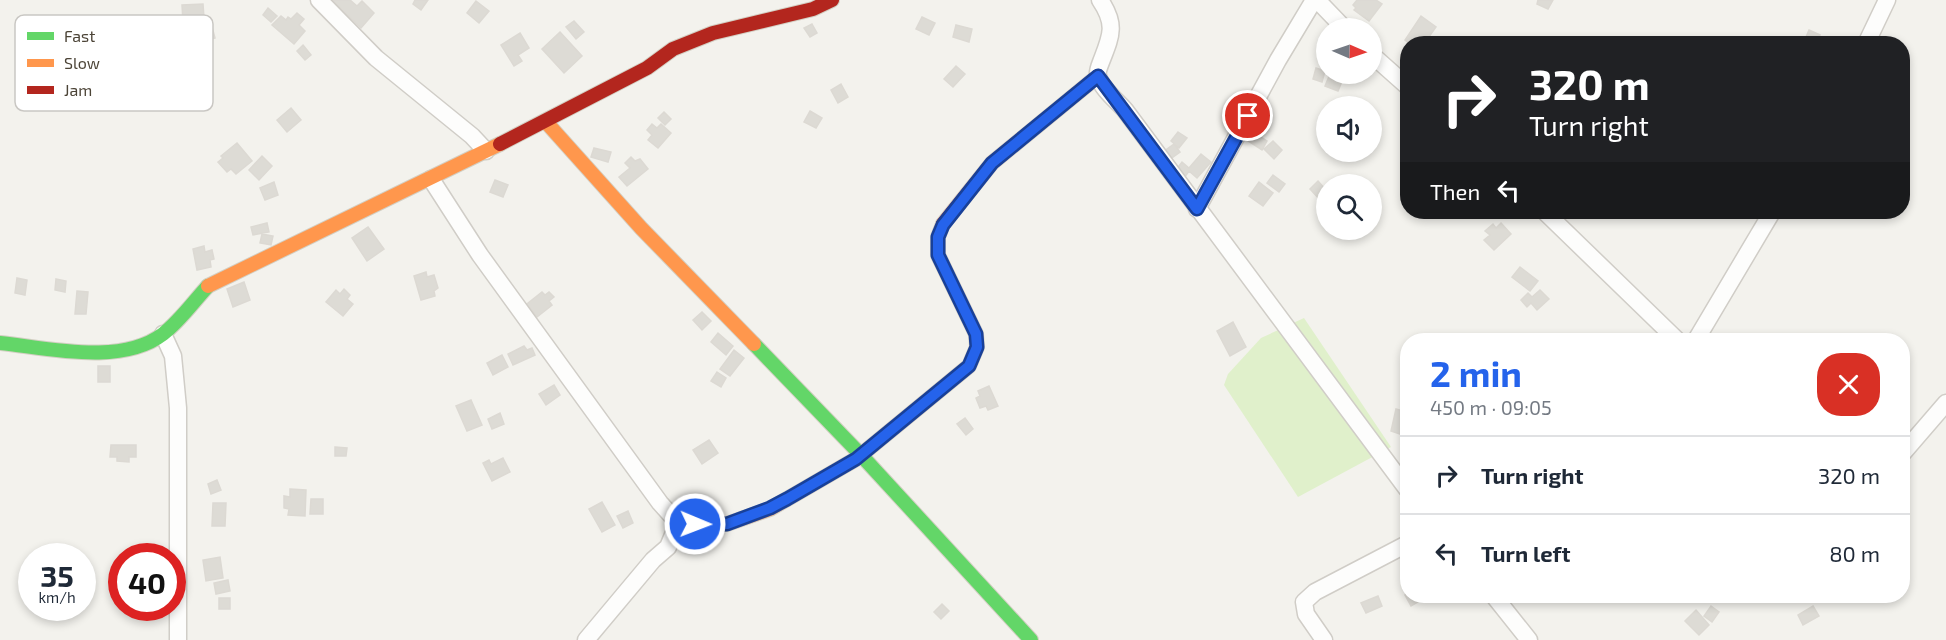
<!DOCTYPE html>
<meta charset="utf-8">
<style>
:root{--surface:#fff;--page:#f2f2f3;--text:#1f2937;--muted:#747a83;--line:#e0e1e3;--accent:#2563eb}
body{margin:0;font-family:"Exo 2",sans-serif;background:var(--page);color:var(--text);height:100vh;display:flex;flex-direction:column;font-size:22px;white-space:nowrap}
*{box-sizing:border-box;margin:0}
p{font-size:20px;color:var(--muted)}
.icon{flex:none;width:33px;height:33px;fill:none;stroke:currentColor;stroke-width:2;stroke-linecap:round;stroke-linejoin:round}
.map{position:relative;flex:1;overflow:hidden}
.sheet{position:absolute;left:1400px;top:333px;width:510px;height:270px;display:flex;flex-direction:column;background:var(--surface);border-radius:24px;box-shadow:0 3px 9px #0003}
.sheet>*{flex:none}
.banner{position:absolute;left:1400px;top:36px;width:510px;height:183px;border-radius:24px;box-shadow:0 3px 9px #0003;background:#202124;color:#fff;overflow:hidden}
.needle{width:39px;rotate:92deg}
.fabs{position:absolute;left:1316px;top:18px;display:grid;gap:12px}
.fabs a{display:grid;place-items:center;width:66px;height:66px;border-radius:50%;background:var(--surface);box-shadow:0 3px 9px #0003;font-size:30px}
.speed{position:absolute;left:18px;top:543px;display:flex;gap:12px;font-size:30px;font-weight:700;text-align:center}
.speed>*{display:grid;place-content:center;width:78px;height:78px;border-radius:50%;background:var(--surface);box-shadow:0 3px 9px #0003;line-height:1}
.speed small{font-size:15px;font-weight:400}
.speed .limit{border:9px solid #d22;background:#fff;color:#111}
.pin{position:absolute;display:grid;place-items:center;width:51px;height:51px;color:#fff;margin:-26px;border:3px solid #fff;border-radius:50%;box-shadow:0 2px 6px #0007}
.me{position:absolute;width:66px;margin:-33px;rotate:91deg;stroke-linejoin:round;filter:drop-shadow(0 0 4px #0008)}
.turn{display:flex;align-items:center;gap:21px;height:126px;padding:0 30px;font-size:27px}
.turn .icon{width:78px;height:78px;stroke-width:2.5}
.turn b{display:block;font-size:42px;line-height:51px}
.then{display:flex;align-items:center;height:57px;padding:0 30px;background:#0003;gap:12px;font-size:22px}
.round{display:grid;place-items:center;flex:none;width:63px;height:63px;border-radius:24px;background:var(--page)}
.overview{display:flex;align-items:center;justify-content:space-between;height:102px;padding:0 30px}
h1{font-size:36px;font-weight:700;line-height:45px;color:var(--accent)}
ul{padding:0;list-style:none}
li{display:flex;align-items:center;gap:18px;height:78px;padding:0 30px;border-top:2px solid var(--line)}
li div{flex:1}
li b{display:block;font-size:22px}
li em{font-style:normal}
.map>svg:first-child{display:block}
</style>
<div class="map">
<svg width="1946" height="640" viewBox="0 0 1946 640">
<rect width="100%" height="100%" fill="#f3f2ed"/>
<path fill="#e0f0cb" d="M1304,318L1391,447L1298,497L1224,385L1228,374L1261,338Z"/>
<path fill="#dddbd5" stroke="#dcd9d3" stroke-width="1.5" d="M332,0H350L357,6L362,1L374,13L361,28Z
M415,0H428L421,10L413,4Z
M1357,0H1376L1382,4L1369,21L1354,10L1356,8L1353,5Z
M1538,0H1553L1548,9L1537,4Z
M476,1L489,11L479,23L467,13Z
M203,4L204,18H200V21L183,22L182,5Z
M268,8L277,16L271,22L263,15Z
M297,13L304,19L299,25L305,31L294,44L272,25L281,16L286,20L288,17L291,19Z
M1421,16L1436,27L1426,41L1420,37L1415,44H1410L1405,40Z
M922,17L935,23L929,35L916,29Z
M574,21L584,32L576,39L566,27Z
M812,24L817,33L810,37L804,28Z
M956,25L972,29L969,42L953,37Z
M212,27L215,38L202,42L199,31Z
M1809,30L1820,35L1816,44L1804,42Z
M560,32L582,56L564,73L542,49Z
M520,33L529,48L518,55L522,61L514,66L501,45Z
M303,45L311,55L305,60L297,51Z
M956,66L965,74L953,87L944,79Z
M1316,68L1325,71L1322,82L1313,79Z
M1330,74H1345L1338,91L1325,86Z
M841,84L848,97L838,103L831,90Z
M291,108L301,120L287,132L277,120Z
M810,111L822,118L816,128L804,122Z
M664,112L671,119L665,125L658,118Z
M652,124L657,128L661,124L671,133L658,148L648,140L652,135L647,130Z
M1250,130L1267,141L1262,150L1245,139Z
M1178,132L1187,138L1179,148L1171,141Z
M1273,141L1282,150L1274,159L1264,149Z
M237,143L252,161L236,174L231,169L227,172L218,162L223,158L221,156Z
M1174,144L1180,152L1169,160L1163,152Z
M594,148L611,152L608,162L591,157Z
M1201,154L1211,162L1197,178L1189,171L1184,178L1176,170L1182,162L1189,168Z
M262,156L272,166L259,180L249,170Z
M631,157L635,161L640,159L648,169L627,186L619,177L630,168L625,163Z
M1273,175L1285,184L1279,192L1267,183Z
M495,180L508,185L503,197L490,192Z
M1318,181L1326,190V195L1320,200L1310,189Z
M274,182L278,195L265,200L260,188Z
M1259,182L1273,193L1263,206L1249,196Z
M267,223L269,232L253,235L251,227Z
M1501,223L1511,234L1494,250L1484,240L1490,235L1485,231L1493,224L1496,228Z
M368,227L384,249L367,261L352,238Z
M262,234L273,236L271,245L260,243Z
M204,246L205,252L212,250L214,259L210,260L211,267L197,270L193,249Z
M1520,267L1538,281L1530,291L1512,277Z
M426,272L427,277L434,275L438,288L434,291L435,296L421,300L414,276Z
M17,278L27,280L25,295L15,293Z
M56,279L66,281L65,292L55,290Z
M244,282L250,300L233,307L227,289Z
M344,289L350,295L347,299L353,304L343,316L326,302L336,290L340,294Z
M1540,290L1549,299L1537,310L1531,303L1527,307L1521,300L1528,293L1532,297Z
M77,291L88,292L86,314H75Z
M542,292L545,295L549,292L554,297L549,301L552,305L537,317L527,304Z
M702,312L711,321L702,330L693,320Z
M1233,322L1246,347L1230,356L1217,331Z
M718,333L733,346L726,355L711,342Z
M524,346L527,350L532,348L535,355L513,365L508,354Z
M734,350L744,358L730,376L720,369Z
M502,355L508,367L493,375L487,363Z
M98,366H110V382H98Z
M717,372L726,378L721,387L711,381Z
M554,385L560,395L546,405L539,394Z
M989,386L998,406L988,410L986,406L980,408L976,398L980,396L978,391Z
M471,400L482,425L467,431L456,406Z
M1404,407L1407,408V427L1403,435L1391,431L1396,409L1403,411Z
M500,413L504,424L492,429L488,419Z
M965,418L973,429L966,435L957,424Z
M709,440L718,453L702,464L693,450Z
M111,445H136V457H129V462L117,461V457H110Z
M335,447L347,448L346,456H335Z
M503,458L510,472L492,481L483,463L489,460L491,464Z
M217,480L221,490L211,494L208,484Z
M290,489L306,490L305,516L288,515L289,509L284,508V496L290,497Z
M311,499H323V514H310Z
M602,502L615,525L602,532L589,509Z
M213,503H226L225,526H212Z
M628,511L633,523L623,528L617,516Z
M220,557L223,578L206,581L203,560Z
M228,580L230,591L216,594L214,583Z
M1407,594V596H1428L1411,606L1405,595Z
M1378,596L1382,606L1366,613L1361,603Z
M219,598H230V609H219Z
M942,604L949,611L941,619L934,612Z
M1711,606L1719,612L1712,622L1704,616Z
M1813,606L1819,616L1803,625L1798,615Z
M1696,610L1709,625L1699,635L1685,621Z"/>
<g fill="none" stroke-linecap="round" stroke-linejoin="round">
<defs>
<path id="street" d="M319,0L376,58L472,136L486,151
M1100,0C1117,25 1111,36 1101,62C1099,67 1097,72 1098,76C1101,88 1117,101 1125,110L1407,489
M1317,0L1344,28
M1866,44L1887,0
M1371,54L1407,86
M431,179L480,255L660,503L678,523L668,547L653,560L586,640
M1197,209L1278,60L1314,0
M1545,212L1677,340
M163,334L173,356L178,408V640
M1696,340L1772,212
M1902,454L1946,403
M1494,596L1529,640
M1324,640L1306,614L1304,602L1315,592L1407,544"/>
<path id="fast" d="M0,343C48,348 121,366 163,334C180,321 194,301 208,286
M754,344L861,455L1031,640"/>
<path id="slow" d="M546,122L641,228L754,344
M208,286L500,144
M678,523L727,524L770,509L856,459L969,366L977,347L976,334L938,255V237L943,224"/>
<path id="jam" d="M500,144L647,68L673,49L713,33L813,9L832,0
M943,224L992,163L1098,76"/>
</defs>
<use href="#street" stroke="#d0cdc7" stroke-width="19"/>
<use href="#fast" stroke="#d3cfc3" stroke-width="16"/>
<use href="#slow" stroke="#d3cfc3" stroke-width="16"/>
<use href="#jam" stroke="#d3cfc3" stroke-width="16"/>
<use href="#street" stroke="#fdfdfc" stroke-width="16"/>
<use href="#fast" stroke="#63d668" stroke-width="14"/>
<use href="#slow" stroke="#ff974d" stroke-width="14"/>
<use href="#jam" stroke="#b3261e" stroke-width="14"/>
</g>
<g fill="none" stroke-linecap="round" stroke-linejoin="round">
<defs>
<path id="route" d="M695,524H727L770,508L787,499L856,459L969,366L977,347L976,334L938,255V237L943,225L992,163L1098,76L1197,209L1248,116"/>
</defs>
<use href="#route" stroke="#184099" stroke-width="15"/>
<use href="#route" stroke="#2563eb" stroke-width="10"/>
</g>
<rect x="15" y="15" width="198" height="96" rx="9" fill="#fff" stroke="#c9c7c3" stroke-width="1.5"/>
<rect x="27" y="32" width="27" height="8" fill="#63d668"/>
<rect x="27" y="59" width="27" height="8" fill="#ff974d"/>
<rect x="27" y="86" width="27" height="8" fill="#b3261e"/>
<g font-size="16" fill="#4c4437">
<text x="64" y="42">Fast</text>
<text x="64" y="69">Slow</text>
<text x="64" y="96">Jam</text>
</g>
</svg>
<div class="fabs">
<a><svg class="needle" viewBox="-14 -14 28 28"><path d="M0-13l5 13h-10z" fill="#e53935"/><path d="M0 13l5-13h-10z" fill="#747a83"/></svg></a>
<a><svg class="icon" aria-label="sound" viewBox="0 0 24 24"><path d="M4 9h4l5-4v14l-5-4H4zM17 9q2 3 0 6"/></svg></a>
<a><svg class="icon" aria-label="search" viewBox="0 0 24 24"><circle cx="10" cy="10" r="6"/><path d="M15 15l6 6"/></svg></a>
</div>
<div class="speed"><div>35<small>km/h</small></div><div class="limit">40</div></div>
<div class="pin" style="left:1248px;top:116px;background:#d93025"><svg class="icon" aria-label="arrive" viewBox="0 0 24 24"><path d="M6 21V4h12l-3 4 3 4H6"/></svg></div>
<svg class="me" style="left:695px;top:524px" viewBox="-20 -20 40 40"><circle r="17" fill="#2563eb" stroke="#fff" stroke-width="3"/><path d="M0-11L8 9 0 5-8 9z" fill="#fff"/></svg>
<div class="banner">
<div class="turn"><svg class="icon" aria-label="right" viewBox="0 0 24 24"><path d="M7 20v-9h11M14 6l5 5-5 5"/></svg><div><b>320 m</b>Turn right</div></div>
<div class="then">Then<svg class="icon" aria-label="left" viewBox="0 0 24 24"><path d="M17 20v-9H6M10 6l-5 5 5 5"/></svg></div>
</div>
<section class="sheet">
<div class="overview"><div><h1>2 min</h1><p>450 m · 09:05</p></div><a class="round" style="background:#d93025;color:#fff"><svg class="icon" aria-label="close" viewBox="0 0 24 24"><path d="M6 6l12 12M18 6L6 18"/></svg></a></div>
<ul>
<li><svg class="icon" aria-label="right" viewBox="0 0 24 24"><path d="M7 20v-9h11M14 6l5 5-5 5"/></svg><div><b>Turn right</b></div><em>320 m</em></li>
<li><svg class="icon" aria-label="left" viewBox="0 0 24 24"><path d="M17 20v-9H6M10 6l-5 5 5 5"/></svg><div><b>Turn left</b></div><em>80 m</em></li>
</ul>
</section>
</div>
